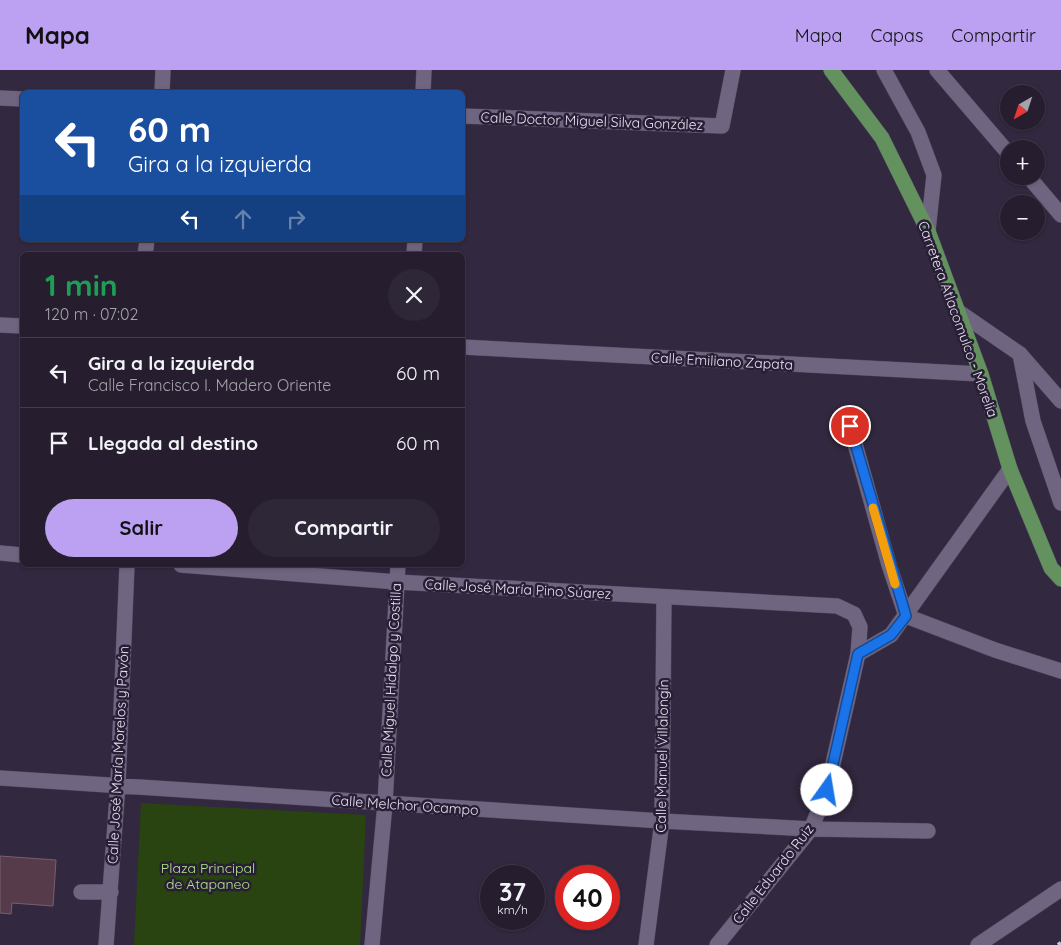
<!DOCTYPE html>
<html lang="es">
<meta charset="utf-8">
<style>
:root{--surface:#261e2f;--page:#2e2737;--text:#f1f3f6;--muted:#a4a2aa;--line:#423c4b;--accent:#bca0f2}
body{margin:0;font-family:Quicksand,sans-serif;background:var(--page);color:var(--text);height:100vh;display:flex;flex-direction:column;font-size:19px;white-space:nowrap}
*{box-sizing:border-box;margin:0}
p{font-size:16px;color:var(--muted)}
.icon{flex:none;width:28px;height:28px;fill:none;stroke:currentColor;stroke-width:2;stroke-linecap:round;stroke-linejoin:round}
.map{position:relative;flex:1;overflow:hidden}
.details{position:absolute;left:20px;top:182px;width:445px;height:315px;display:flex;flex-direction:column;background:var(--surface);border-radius:8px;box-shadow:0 1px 4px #0004,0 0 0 1px var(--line)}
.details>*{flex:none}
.guide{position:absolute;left:20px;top:20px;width:445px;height:152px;border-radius:8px;box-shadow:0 1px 4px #0004,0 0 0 1px var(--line);background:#1a4fa0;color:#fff;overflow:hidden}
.needle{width:32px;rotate:219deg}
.fabs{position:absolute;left:1000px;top:15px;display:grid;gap:10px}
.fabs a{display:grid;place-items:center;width:45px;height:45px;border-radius:50%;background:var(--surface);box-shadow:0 1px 4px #0004,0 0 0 1px var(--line);font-size:25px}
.speed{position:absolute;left:480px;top:795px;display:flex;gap:10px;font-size:25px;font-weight:700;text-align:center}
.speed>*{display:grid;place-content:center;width:65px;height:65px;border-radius:50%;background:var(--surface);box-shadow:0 1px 4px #0004,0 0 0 1px var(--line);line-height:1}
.speed small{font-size:12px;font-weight:400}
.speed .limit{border:8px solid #d22;background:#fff;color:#111}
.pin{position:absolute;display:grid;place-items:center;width:42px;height:42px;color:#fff;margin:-21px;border:2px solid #fff;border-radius:50%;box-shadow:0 1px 5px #0007}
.me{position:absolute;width:55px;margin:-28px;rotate:13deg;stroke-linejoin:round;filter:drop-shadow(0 0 4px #0008)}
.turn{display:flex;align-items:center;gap:18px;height:105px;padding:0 25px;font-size:22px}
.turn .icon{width:65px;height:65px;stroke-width:2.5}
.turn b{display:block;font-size:35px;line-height:42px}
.lanes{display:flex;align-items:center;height:48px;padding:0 25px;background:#0003;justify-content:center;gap:25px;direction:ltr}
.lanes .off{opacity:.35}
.round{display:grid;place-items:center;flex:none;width:52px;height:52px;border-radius:26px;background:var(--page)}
.summary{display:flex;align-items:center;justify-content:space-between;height:85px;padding:0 25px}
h1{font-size:30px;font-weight:700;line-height:38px;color:#1e9e55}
.cta{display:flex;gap:10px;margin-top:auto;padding:10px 25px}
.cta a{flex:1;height:58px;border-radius:30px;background:var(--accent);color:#111;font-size:20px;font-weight:700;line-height:58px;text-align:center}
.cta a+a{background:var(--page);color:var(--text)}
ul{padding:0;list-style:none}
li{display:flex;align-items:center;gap:15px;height:70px;padding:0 25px;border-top:1px solid var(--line)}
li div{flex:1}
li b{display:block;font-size:19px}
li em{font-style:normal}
header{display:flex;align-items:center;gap:30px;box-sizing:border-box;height:70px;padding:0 25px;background:var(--accent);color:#111}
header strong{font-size:24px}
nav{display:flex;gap:28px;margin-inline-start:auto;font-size:18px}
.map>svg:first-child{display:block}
</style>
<header>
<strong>Mapa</strong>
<nav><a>Mapa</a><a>Capas</a><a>Compartir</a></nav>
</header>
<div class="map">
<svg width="1061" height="875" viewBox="0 0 1061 875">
<rect width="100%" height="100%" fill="#32283f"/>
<path fill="#294411" d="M141,733L366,745L360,875H134Z"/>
<path fill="#563c4a" stroke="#7b5e6d" d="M0,786L56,790L53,836L12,833L11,844L0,843Z"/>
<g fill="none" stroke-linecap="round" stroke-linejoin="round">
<defs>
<path id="minor" d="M884,0L918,62L934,105L928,161
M937,0L1009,84
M162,22L163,0
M423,22L424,0
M0,28L22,29
M462,46L722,56L733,0
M1028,106L1061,145
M145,185L147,170
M414,185L415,170
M956,240L1020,284L1061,331
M0,255L22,256
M462,277L981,304
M1020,284L1033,351L1061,433
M850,356L889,495L906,546L995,580L1061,601
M0,483L22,485
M181,495L397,512L837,536L854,544L860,557L858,584L827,720L811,759L717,875
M858,584L891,565L1010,399
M0,708L662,751L811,759L928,761
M81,822H111
M106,875L118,714L127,495
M372,875L385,734L398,495
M646,875L662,751L664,527
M978,875L1061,819"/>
<path id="major" d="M831,0L882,68L928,161L981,304L1010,399L1051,498L1061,509"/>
</defs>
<use href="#minor" stroke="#4f465a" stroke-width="16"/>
<use href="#major" stroke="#4f465a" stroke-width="16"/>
<use href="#minor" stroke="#706580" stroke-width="15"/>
<use href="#major" stroke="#63925e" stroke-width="15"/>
<path stroke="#cbc5d5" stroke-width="4" stroke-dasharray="6 6" stroke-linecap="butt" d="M1058,875L1061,873"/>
</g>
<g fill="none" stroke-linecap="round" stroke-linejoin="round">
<defs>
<path id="route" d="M827,720L858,584L891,565L906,546L850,356"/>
</defs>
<use href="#route" stroke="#114b97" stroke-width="12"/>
<use href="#route" stroke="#1a73e8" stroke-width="9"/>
<path stroke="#f59e0b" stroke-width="9" d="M873,438L895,514"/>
</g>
<g text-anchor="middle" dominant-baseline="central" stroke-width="5" stroke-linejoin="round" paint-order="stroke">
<g font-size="14" fill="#e7e1f0" stroke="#281e35">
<text transform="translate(592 51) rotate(2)">Calle Doctor Miguel Silva González</text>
<text transform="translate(958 249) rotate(70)">Carretera Atlacomulco - Morelia</text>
<text transform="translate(722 291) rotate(3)">Calle Emiliano Zapata</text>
<text transform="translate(518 519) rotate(3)">Calle José María Pino Súarez</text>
<text transform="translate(391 610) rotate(-87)">Calle Miguel Hidalgo y Costilla</text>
<text transform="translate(118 685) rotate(-87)">Calle José María Morelos y Pavón</text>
<text transform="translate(662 686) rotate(-89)">Calle Manuel Villalongín</text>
<text transform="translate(405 735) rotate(4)">Calle Melchor Ocampo</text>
<text transform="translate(773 804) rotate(-52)">Calle Eduardo Ruiz</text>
</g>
<g font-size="14" fill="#b0e687" stroke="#281e35">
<text x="208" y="798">Plaza Principal<tspan x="208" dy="16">de Atapaneo</tspan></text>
</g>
</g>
</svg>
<div class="fabs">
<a><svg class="needle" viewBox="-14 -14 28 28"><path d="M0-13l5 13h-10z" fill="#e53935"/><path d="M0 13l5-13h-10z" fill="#a4a2aa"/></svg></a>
<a>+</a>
<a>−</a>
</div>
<div class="speed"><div>37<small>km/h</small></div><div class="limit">40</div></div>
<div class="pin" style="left:850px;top:356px;background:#d93025"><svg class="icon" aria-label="arrive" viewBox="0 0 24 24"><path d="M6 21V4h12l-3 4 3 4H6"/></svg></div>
<svg class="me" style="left:827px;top:720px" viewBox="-20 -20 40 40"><circle r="19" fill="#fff"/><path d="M0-13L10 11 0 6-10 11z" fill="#1a73e8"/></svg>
<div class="guide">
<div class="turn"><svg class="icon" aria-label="left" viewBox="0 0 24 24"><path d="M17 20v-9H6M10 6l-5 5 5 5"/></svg><div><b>60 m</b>Gira a la izquierda</div></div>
<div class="lanes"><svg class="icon" aria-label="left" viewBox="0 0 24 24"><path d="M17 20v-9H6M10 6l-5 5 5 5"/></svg><svg class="icon off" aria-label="ahead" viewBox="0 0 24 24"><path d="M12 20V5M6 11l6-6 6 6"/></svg><svg class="icon off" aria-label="right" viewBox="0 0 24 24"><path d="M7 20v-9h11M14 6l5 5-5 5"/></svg></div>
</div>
<section class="details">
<div class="summary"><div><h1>1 min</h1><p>120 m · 07:02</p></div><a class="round"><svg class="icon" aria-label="close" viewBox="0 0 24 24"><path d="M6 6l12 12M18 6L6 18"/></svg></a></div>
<ul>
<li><svg class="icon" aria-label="left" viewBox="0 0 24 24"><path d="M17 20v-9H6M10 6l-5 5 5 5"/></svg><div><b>Gira a la izquierda</b><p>Calle Francisco I. Madero Oriente</p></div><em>60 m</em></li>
<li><svg class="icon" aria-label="arrive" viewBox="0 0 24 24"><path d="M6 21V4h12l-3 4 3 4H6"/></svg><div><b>Llegada al destino</b></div><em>60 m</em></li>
</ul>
<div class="cta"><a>Salir</a><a>Compartir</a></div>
</section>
</div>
